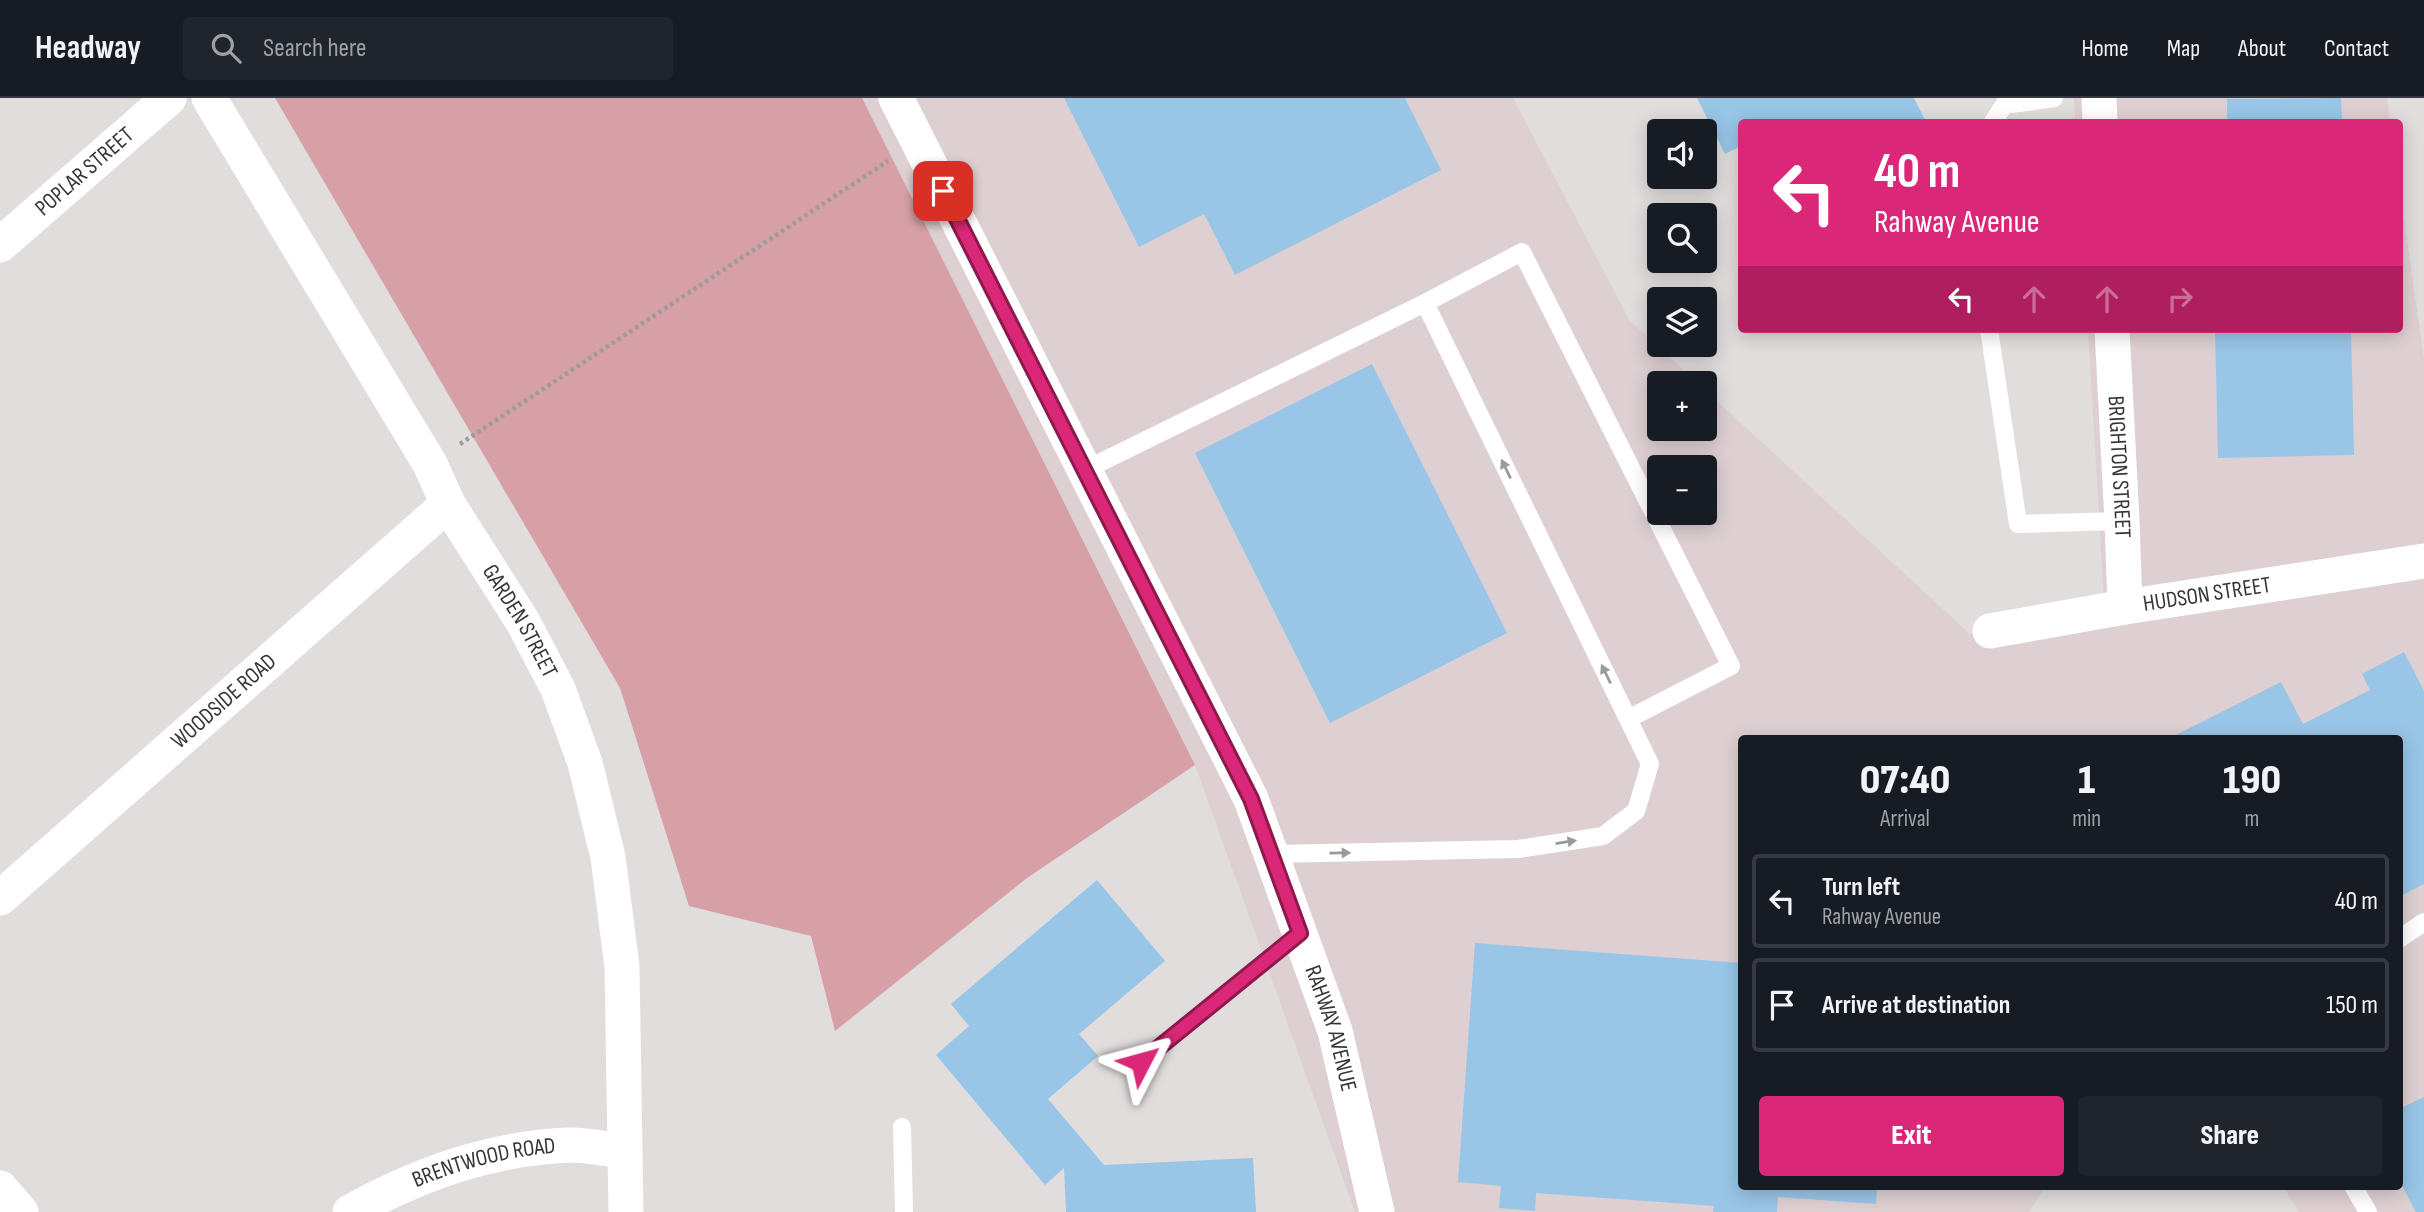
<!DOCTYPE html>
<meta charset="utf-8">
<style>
:root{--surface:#171b24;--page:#20242c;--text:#f1f3f6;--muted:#9ea1a6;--line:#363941;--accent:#db2777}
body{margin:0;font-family:"Sofia Sans Condensed",sans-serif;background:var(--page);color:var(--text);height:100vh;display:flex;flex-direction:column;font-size:26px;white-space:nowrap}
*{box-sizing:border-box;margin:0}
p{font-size:23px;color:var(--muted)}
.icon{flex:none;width:38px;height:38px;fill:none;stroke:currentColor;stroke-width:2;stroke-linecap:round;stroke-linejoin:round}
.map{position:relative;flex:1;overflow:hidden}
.sheet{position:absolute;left:1738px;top:637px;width:665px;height:455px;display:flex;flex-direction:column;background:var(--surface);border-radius:7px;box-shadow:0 4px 18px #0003}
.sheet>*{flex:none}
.top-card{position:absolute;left:1738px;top:21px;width:665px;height:214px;border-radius:7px;box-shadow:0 4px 18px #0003;background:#db2777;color:#fff;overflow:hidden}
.buttons{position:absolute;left:1647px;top:21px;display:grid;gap:14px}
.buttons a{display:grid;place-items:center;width:70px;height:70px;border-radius:7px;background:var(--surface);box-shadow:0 4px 18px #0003;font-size:35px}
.pin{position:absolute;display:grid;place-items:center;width:60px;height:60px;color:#fff;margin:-30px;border-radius:14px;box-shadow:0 4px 10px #0006}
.me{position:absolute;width:77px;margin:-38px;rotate:51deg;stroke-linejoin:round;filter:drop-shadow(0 0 5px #0008)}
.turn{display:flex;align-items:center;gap:24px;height:147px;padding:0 21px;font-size:32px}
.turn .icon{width:91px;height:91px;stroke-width:2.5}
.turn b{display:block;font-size:49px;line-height:60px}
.lanes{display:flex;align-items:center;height:66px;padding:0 21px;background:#0003;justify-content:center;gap:35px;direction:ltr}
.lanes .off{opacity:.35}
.eta{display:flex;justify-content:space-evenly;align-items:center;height:119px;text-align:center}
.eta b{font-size:42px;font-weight:800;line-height:49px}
.button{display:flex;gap:14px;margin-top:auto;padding:14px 21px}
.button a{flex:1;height:80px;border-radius:7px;background:var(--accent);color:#fff;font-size:28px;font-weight:800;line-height:80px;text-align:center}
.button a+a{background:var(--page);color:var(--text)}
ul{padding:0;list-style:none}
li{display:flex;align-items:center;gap:21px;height:94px;margin:0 14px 10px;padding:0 7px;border:4px solid var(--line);border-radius:7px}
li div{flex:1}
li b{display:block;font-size:26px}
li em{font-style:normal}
header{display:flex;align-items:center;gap:42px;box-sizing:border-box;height:98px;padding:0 35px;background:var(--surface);border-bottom:2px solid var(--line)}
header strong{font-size:33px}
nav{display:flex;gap:38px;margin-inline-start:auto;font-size:24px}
.search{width:490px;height:63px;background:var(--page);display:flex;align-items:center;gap:18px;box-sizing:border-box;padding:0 24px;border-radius:7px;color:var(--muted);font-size:26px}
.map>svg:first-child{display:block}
</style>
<header>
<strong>Headway</strong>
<div class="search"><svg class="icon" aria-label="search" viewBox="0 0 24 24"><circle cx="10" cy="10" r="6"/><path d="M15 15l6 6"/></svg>Search here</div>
<nav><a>Home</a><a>Map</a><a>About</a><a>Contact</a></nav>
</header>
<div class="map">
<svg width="2424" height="1114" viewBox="0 0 2424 1114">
<rect width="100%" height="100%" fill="#e1dddd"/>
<path fill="#ded0d2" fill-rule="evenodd" d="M862,0H1513L1630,223L1698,285H1659V331H1704L1705,292L1970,536L2104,503L2088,231H2399V87L2424,260V1114H2299L2284,1089L2399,1088V640H1741V1088L2045,1089L2029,1114H1355L1195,667ZM1659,369H1704V415H1659Z
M2074,0H2387L2390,24H2075Z"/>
<path fill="#d7a0a7" d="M275,0H862L1195,667L1027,780L835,933L811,838L689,808L620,590Z"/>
<path fill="#99c5e7" d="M1064,0H1405L1441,72L1235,177L1204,116L1139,149Z
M1697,0H1914L1926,24H1741V48L1725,56Z
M2341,0L2342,24H2227V1Z
M2215,231H2351L2354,357L2218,360Z
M1372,266L1507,535L1330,625L1195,355Z
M2404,554L2424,593V786L2399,799V640H2170L2281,584L2303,626L2370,592L2362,576Z
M1097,782L1165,863L1079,936L1098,958L1048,1001L1104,1067L1253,1060L1256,1114H1066L1064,1070L1045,1087L936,957L969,928L951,906Z
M1475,845L1741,865V1088H1877L1876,1106L1778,1099L1777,1114H1713L1714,1108L1536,1095L1535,1113L1499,1110L1501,1088L1458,1084Z
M2424,999V1114H2416L2399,1082V1011Z"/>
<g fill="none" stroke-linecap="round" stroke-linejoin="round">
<path stroke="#9e9b9b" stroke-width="4.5" stroke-dasharray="3.5 3.5" stroke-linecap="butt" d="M460,346L888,63"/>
<path stroke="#fff" stroke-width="18" d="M1993,24L2004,7L2054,0
M1425,205L1522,154L1731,568L1628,621
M1989,231L2018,426L2122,423
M1085,372L1425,205L1650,666L1636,713L1603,738L1518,751L1271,756
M2399,841L2424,824
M1141,964L1300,835
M902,1029L904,1114
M2353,1088L2368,1114"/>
<g stroke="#fff" stroke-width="35">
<path id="s1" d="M209,0L430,366L448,406L523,524L558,591L585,665L608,759L622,869L626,1114"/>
<path id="s2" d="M896,0L1251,701L1335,933L1377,1114"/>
<path d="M2099,0L2100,24"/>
<path id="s3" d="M0,147L169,0"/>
<path id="s4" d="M2112,231L2122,423L2125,509"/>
<path id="s5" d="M1990,533L2125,509L2424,463"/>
<path id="s6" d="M0,800L448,406"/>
<path d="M0,1090L21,1114"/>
<path id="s7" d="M350,1114C419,1076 490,1050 570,1047C588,1047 606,1051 624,1053"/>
</g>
</g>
<defs><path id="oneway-solid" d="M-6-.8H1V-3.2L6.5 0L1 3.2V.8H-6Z" transform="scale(1.75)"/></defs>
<g fill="#9a9a9a">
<use href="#oneway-solid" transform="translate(1506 371) rotate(-116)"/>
<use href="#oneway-solid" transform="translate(1606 576) rotate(-116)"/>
<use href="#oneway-solid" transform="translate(1566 744) rotate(-9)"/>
<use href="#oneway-solid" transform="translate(1340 755) rotate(-1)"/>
</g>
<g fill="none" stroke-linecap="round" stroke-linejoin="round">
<defs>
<path id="route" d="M943,93L1251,701L1300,835L1141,964"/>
</defs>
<use href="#route" stroke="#8e194d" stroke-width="18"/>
<use href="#route" stroke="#db2777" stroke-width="12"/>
</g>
<g text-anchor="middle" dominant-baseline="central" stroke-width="5" stroke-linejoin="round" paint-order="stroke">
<g font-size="23" fill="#363434" stroke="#fff">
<text stroke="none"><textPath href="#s3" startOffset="112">POPLAR STREET</textPath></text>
<text stroke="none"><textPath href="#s4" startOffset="138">BRIGHTON STREET</textPath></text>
<text stroke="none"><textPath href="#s5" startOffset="220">HUDSON STREET</textPath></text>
<text stroke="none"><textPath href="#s1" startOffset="609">GARDEN STREET</textPath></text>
<text stroke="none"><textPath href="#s6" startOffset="298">WOODSIDE ROAD</textPath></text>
<text stroke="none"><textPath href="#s2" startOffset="1029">RAHWAY AVENUE</textPath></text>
<text stroke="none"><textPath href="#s7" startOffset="144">BRENTWOOD ROAD</textPath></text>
</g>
</g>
</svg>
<div class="buttons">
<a><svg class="icon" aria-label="sound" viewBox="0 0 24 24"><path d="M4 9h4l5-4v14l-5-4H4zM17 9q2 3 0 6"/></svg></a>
<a><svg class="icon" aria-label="search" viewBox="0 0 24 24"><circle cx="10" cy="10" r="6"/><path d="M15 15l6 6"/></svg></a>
<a><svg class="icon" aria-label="layers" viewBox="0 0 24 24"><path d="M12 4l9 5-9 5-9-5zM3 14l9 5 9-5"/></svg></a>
<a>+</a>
<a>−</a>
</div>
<div class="pin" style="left:943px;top:93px;background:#d93025"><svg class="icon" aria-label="arrive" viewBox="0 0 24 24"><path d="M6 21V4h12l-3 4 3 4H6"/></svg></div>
<svg class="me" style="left:1141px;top:964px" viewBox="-20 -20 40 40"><path d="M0-17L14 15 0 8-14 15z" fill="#db2777" stroke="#fff" stroke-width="4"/></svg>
<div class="top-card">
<div class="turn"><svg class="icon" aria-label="left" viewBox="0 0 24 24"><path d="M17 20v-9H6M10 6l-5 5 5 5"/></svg><div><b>40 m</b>Rahway Avenue</div></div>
<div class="lanes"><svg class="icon" aria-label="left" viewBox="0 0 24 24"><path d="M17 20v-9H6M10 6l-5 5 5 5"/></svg><svg class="icon off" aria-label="ahead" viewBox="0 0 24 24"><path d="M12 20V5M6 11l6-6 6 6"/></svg><svg class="icon off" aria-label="ahead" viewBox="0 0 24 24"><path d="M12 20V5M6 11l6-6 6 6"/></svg><svg class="icon off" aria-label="right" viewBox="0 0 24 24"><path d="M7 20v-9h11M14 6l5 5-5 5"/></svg></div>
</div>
<section class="sheet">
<div class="eta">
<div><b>07:40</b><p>Arrival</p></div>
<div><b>1</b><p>min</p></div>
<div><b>190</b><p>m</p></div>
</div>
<ul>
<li><svg class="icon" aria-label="left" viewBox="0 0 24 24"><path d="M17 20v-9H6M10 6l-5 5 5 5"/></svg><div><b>Turn left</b><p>Rahway Avenue</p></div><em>40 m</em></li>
<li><svg class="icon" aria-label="arrive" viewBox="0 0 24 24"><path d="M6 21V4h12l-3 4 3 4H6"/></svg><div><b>Arrive at destination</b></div><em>150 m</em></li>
</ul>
<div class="button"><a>Exit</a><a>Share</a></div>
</section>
</div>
